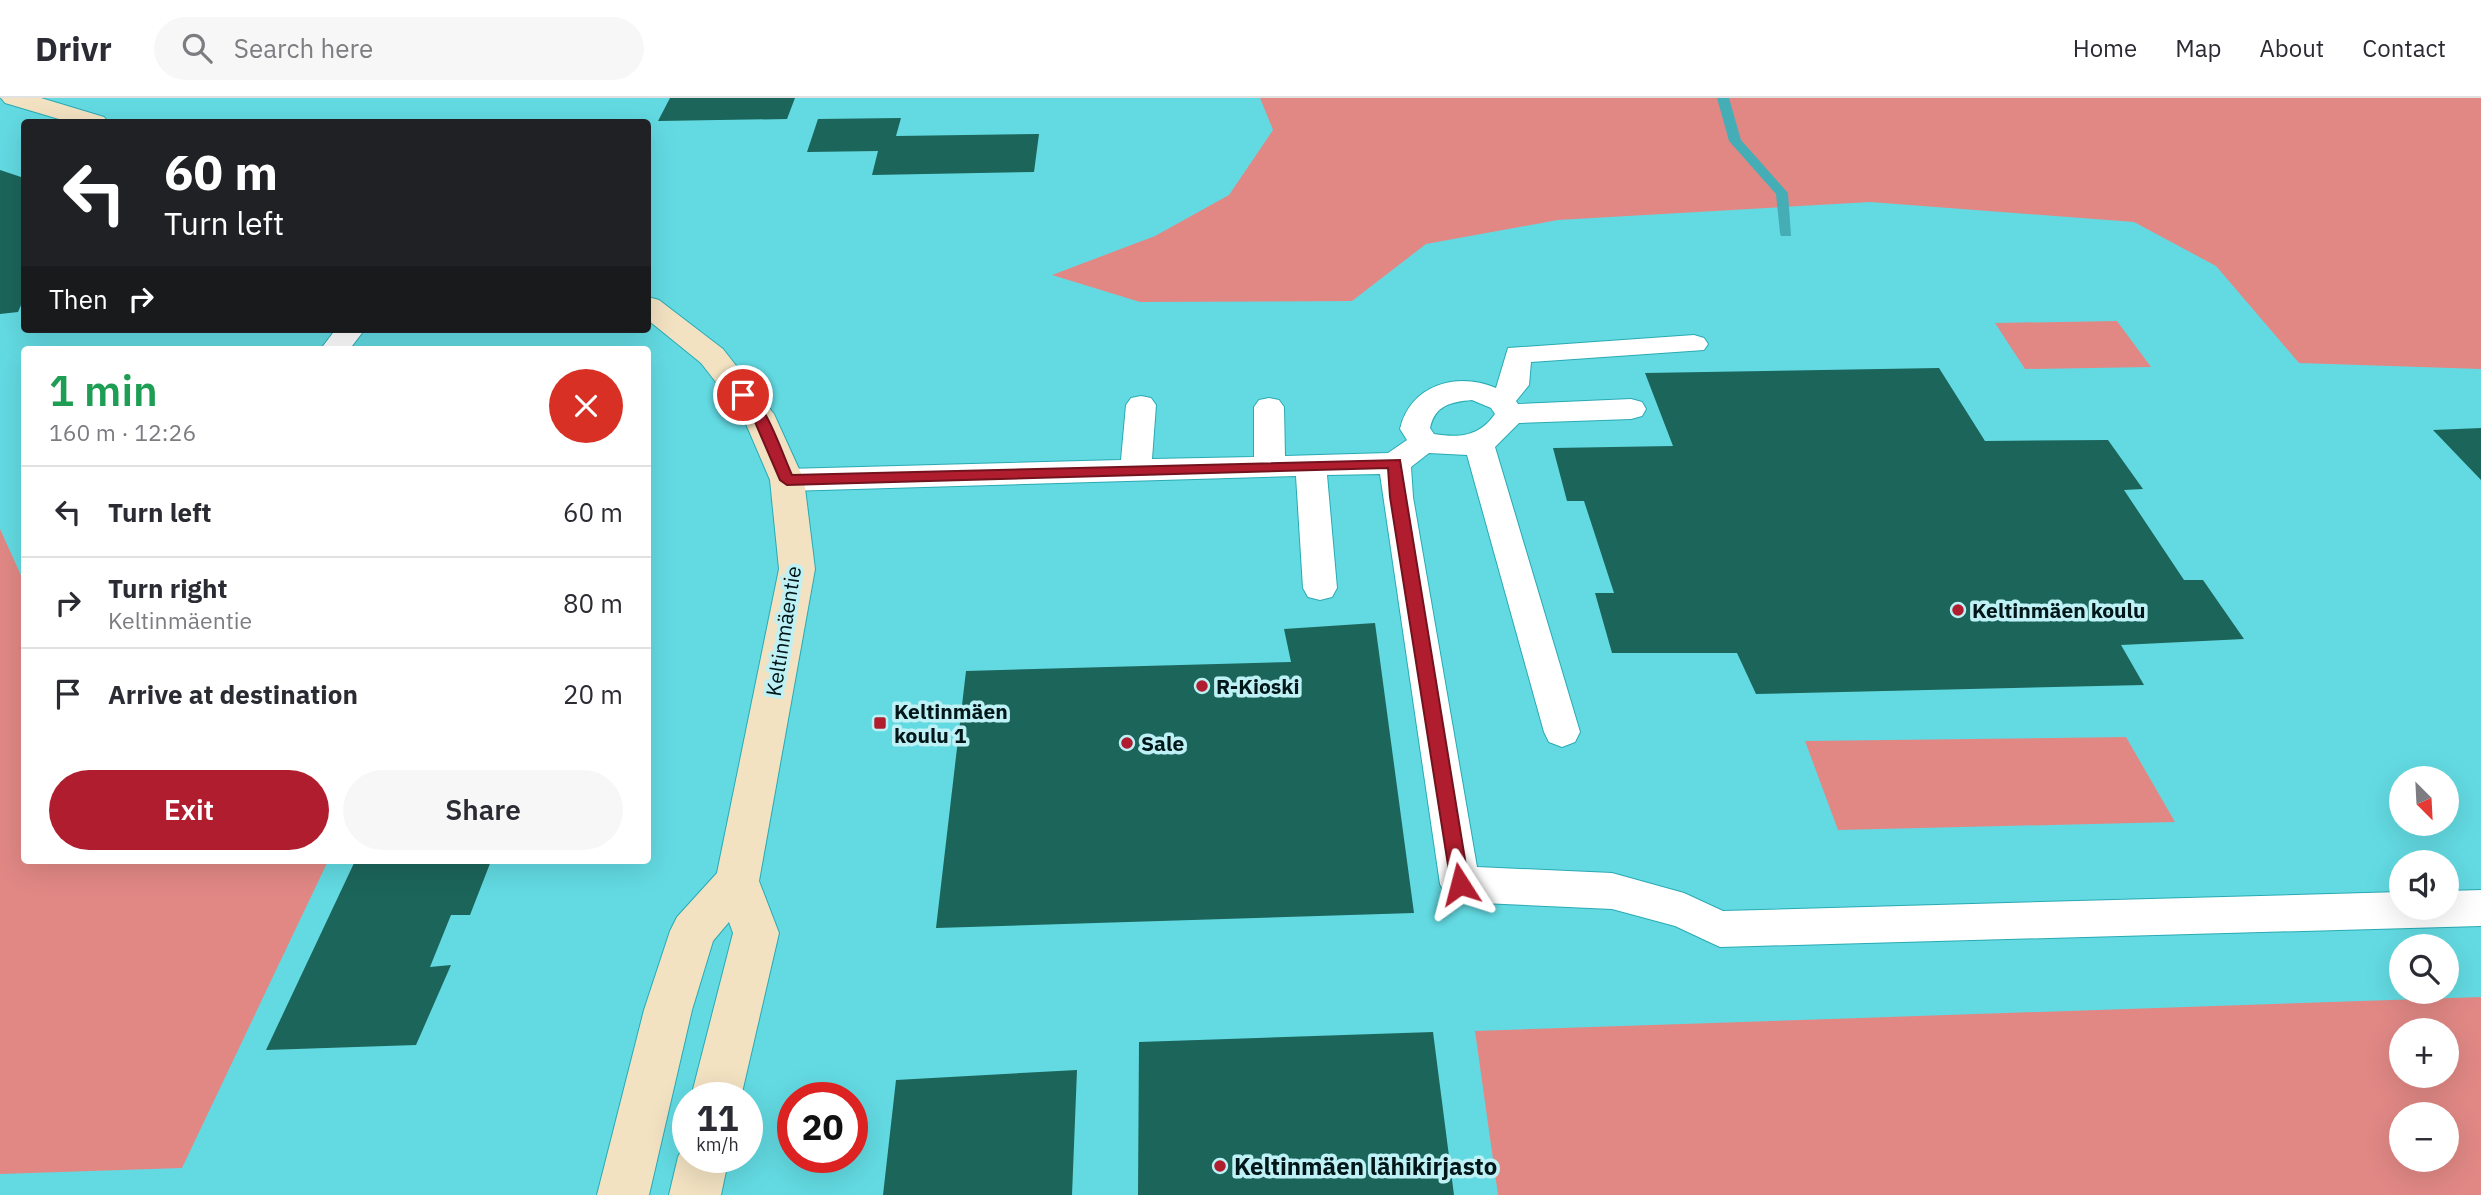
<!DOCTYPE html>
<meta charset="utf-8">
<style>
:root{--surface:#fff;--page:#f7f7f7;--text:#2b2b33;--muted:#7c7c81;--line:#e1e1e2;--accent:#b01d2e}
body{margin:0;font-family:"IBM Plex Sans",sans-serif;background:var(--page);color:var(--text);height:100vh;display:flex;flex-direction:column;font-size:26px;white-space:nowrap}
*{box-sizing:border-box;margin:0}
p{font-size:23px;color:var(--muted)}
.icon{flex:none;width:38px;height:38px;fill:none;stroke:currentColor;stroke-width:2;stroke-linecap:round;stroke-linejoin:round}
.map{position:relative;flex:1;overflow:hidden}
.sheet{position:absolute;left:21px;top:248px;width:630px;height:518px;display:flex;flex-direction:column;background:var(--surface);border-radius:7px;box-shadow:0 7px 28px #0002}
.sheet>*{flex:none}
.guide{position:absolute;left:21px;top:21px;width:630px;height:214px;border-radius:7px;box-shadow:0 7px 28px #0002;background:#202124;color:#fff;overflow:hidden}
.needle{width:46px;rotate:156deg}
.controls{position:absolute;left:2389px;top:668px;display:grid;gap:14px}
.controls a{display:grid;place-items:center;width:70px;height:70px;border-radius:50%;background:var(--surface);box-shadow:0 7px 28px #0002;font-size:35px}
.speed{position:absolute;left:672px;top:984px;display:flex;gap:14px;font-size:35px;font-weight:700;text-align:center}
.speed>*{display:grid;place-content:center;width:91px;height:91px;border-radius:50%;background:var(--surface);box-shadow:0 7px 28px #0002;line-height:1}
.speed small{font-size:18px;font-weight:400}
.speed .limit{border:10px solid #d22;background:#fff;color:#111}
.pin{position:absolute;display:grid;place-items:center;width:60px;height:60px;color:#fff;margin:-30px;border:4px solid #fff;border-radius:50%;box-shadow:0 2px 7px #0007}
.me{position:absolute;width:77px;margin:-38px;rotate:351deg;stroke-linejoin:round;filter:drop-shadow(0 0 5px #0008)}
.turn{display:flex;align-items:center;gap:24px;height:147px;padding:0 28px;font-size:32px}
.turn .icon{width:91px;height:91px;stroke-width:2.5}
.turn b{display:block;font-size:49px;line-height:60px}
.then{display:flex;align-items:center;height:66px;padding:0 28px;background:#0003;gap:14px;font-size:26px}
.round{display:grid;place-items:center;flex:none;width:74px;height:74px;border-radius:37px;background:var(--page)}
.summary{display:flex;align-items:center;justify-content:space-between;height:119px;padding:0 28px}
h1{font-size:42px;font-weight:600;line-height:52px;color:#1e9e55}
.primary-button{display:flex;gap:14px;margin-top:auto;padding:14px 28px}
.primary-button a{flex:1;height:80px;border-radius:42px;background:var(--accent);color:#fff;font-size:28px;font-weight:600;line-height:80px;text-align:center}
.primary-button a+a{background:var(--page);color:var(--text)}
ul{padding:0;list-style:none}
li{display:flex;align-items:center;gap:21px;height:91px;padding:0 28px;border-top:2px solid var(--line)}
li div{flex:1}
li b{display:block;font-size:26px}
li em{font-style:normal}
header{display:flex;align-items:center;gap:42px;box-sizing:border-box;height:98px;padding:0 35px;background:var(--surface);border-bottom:2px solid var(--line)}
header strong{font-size:33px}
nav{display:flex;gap:38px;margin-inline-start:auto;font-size:24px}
.search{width:490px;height:63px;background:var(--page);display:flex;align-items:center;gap:18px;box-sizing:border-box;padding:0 24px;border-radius:38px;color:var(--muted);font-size:26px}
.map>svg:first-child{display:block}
</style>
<header>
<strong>Drivr</strong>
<div class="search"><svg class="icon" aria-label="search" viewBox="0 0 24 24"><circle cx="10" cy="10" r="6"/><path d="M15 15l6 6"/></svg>Search here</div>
<nav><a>Home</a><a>Map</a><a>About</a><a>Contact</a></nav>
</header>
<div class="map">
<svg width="2481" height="1097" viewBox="0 0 2481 1097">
<rect width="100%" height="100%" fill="#63dae2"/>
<path fill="#e18885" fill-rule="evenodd" d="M1260,0H2481V271L2299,265L2216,168L2134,124L1870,104L1558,122L1426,146L1352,203L1140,204L1052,177L1155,138L1229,97L1273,32Z
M2117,223L2151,269L2025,271L1995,225Z
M0,431L24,484V763H328L182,1070L0,1076Z
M2126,639L2175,724L1838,732L1805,643Z
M2481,899V1097H1498L1475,933ZM2401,933H2446V978H2401ZM2401,1017H2446V1062H2401Z"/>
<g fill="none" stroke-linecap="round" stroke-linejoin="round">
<path fill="#44adb5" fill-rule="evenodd" d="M1717,0H1729L1741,42L1788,95L1791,138H1781L1780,135L1776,96L1729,43Z"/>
</g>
<path fill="#1c655b" d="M670,0H795L787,21L658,23Z
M901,20L896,38L1039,36L1034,74L872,77L878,53L807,54L818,21Z
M0,72L24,80V200L18,214L0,216Z
M1939,270L1985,343L2108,342L2143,391L2124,392L2184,482H2203L2244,541L2121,547L2144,587L1756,596L1737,555H1612L1595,495H1614L1584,403H1567L1553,350L1673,348L1645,275Z
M2481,330V382L2433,332Z
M1375,525L1414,815L936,830L966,573L1291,564L1284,531Z
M355,763H491L470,817H451L430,869L451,867L416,947L266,952Z
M1433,934L1454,1097H1138L1139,944Z
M1077,972L1072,1097H883L896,982Z"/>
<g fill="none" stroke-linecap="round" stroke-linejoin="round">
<defs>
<path id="service" d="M336,231H365L349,252H320Z
M1694,237L1704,240L1708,246L1704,252L1531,264L1529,287L1516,303L1518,306L1631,301L1642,304L1646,311L1642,318L1631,321L1519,325L1495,349L1580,634L1575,644L1562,649L1549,644L1544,634L1467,357L1429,355L1411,369L1413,399L1477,769L1612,775L1684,795L1723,813L2401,794V810H2446V793L2481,792V828L1720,849L1675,828L1612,811L1460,804L1446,798L1440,786L1380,376L1327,377L1337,490L1332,499L1320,502L1308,499L1303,490L1296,378L787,393L776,389L771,382L776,375L787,371L1121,362L1126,307L1131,300L1141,298L1151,300L1156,307L1152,361L1254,359V309L1259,302L1269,300L1279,302L1284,309L1285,358L1388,355L1407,342L1400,331C1410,287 1457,273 1496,290L1508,250ZM1472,302L1491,310L1495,316C1479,339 1459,340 1434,336L1430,330C1435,307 1451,304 1472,302Z"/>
<path id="secondary" d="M1,0H41L104,19L108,24H69L5,5Z
M648,199L659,202L723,251L774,316L804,382L815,471L759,783L779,835L741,999H691L733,835L729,824L713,843L692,912L649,1097H597L644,912L670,833L677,819L717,775L779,471L770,382L743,319L701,265L648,222Z
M688,1040V1059H729L721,1097H669L678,1059Z"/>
</defs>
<use href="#service" stroke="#29aab3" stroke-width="2"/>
<use href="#secondary" stroke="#29aab3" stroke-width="2"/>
<use href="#service" fill="#fff" fill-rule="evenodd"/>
<use href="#secondary" fill="#f2e2c2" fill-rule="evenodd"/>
</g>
<path fill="#b01d2e" stroke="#72131e" stroke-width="2" d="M743,292C765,300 782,356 792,377L1400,362L1469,786L1467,792H1454L1451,786L1390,399L1388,370L787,387L780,382L752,317L736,297Z"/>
<g fill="#b01d2e" stroke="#bdf1f5" stroke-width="2.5">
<circle cx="1958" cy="512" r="7"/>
<circle cx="1202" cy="588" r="7"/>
<rect x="873" y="618" width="14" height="14" rx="3.5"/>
<circle cx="1127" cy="645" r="7"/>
<circle cx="1220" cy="1068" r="7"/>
</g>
<g text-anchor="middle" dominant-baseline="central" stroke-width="7" stroke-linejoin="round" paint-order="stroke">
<g font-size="21" font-weight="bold" fill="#001618" stroke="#bdf1f5" text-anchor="start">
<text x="1972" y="512">Keltinmäen koulu</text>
<text x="1216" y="588">R-Kioski</text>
<text x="894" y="613">Keltinmäen<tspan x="894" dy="24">koulu 1</tspan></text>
<text x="1141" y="645">Sale</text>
</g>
<g font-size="21" fill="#001618" stroke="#bdf1f5">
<text transform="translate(783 533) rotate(-81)">Keltinmäentie</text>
</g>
<g font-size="24" font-weight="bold" fill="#001618" stroke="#bdf1f5" text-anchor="start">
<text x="1234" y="1068">Keltinmäen lähikirjasto</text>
</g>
</g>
</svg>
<div class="controls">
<a><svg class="needle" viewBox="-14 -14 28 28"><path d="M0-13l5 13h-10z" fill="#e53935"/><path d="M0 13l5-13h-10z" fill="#7c7c81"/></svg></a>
<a><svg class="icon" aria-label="sound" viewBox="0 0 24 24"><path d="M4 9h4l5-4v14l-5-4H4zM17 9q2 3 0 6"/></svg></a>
<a><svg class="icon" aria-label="search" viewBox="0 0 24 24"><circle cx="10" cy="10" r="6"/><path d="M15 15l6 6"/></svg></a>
<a>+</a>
<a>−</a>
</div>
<div class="speed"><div>11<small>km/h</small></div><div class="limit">20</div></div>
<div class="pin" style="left:743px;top:297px;background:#d93025"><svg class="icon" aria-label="arrive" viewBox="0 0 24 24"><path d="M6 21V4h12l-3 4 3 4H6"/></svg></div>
<svg class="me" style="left:1460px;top:786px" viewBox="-20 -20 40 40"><path d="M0-17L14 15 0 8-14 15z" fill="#b01d2e" stroke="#fff" stroke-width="4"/></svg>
<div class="guide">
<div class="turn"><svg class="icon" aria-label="left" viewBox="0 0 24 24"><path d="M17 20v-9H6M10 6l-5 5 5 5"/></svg><div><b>60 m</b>Turn left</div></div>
<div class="then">Then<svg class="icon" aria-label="right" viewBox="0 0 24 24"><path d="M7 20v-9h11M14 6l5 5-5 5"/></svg></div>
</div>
<section class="sheet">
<div class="summary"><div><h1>1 min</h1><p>160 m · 12:26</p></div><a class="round" style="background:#d93025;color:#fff"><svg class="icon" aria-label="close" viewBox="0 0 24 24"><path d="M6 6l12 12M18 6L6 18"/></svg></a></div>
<ul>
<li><svg class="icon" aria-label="left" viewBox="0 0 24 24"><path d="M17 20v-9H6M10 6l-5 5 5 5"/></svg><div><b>Turn left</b></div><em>60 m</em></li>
<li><svg class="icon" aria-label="right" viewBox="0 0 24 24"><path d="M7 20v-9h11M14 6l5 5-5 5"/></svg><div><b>Turn right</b><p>Keltinmäentie</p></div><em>80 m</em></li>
<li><svg class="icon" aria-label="arrive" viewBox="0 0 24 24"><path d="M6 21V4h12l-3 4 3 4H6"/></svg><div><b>Arrive at destination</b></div><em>20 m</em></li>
</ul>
<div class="primary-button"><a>Exit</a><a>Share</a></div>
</section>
</div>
